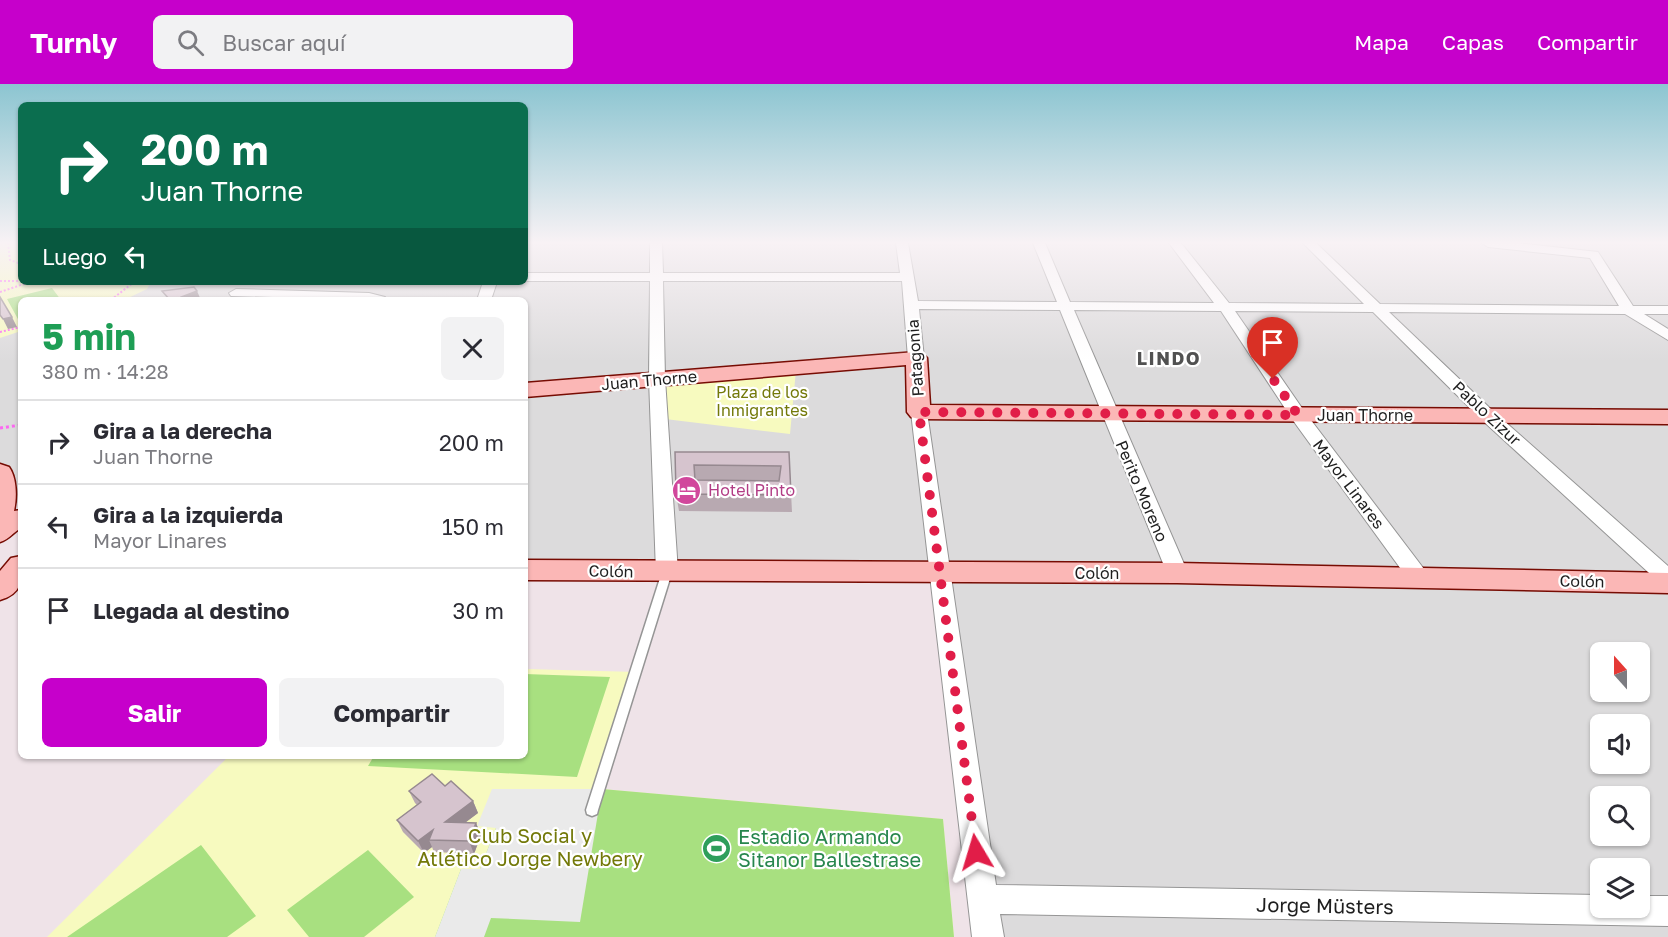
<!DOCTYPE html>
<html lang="es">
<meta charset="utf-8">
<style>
:root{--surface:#fff;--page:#f2f2f3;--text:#2b2b33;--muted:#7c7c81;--line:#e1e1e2;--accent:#c600cb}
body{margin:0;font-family:"Golos Text",sans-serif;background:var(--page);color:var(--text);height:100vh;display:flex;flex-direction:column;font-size:22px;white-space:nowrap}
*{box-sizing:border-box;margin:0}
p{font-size:20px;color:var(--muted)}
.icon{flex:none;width:33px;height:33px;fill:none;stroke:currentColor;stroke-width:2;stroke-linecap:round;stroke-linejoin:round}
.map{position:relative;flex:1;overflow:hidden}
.drawer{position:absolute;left:18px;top:213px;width:510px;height:462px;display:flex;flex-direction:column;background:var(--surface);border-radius:9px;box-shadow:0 2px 4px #0004}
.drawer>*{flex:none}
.banner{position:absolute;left:18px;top:18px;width:510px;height:183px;border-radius:9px;box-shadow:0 2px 4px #0004;background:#0b6e4f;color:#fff;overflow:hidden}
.needle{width:39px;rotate:339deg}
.buttons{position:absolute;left:1590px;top:558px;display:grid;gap:12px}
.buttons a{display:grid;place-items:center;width:60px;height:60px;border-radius:9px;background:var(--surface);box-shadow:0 2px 4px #0004;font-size:30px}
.pin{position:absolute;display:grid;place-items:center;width:51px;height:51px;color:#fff;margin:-62px -26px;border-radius:50% 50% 50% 0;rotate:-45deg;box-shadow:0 0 6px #0007}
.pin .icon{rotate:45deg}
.me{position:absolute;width:66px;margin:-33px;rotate:353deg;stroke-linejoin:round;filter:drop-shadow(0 0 4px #0008)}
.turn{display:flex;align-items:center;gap:21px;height:126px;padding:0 24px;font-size:27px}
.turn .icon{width:78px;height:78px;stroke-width:2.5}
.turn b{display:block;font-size:42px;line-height:51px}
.then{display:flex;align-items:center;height:57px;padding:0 24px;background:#0003;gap:12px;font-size:22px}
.round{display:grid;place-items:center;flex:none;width:63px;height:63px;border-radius:9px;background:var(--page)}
.overview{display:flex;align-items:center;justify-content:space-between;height:102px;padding:0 24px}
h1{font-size:36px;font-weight:700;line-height:45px;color:#1e9e55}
.cta{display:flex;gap:12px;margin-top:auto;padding:12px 24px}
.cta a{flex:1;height:69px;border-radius:9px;background:var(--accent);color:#fff;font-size:24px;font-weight:700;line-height:69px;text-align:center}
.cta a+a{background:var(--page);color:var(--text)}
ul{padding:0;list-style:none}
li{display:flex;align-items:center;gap:18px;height:84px;padding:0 24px;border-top:2px solid var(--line)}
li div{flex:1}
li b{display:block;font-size:22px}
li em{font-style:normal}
header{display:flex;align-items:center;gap:36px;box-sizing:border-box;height:84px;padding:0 30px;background:var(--accent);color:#fff}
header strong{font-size:28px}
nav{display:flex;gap:33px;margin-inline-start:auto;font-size:21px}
.search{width:420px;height:54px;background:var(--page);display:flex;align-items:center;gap:15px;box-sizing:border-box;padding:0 21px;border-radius:9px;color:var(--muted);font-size:22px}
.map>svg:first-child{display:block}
</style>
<header>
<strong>Turnly</strong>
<div class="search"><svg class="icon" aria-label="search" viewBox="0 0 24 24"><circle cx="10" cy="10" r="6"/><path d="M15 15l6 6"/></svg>Buscar aquí</div>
<nav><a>Mapa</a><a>Capas</a><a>Compartir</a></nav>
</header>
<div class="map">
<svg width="1668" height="853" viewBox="0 0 1668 853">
<rect width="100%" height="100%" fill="#efe3e8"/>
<path fill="#dcdbdc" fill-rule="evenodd" d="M0,159H21V198H525V159H1668V853H988L940,488L525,486V216H21V419L3,417L0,388ZM1600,568H1640V608H1600ZM1600,640H1640V680H1600ZM1600,712H1640V752H1600ZM1600,784H1640V824H1600Z"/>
<path fill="#f7fabf" d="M4,159H21V198H151L147,205L124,216H21V247L0,254V160Z
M796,286L790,350L665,335L663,302L666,299Z
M525,585L637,588L601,705L943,735L954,853H47L229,672H525Z"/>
<path fill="#a8e080" d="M52,204L61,216H21L19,237L7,215Z
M525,590L610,593L577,693L368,682L374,672H525Z
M492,705H602L943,735L954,853H435L461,785H480L496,744Z
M201,761L256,832L227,853H67Z
M368,766L414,813L364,853H309L287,826Z"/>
<path fill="#eaeaea" d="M492,705H602L580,838L491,834L484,853H435L461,785H480L496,744L477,742Z"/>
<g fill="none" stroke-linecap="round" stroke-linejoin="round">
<defs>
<path id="lane" d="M667,485L672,488L598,726L597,730L592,732L587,730L586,726L662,488Z"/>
<path id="street" d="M650,159H662L663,189H900L896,159H908L918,217L1057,218L1033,159H1045L1070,218L1214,219L1169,159H1181L1229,219L1364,220L1303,159H1316L1380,220L1619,222L1590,174L1488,163L1482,159H1517L1598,168L1633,222H1668V230H1644L1668,245V256L1625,230L1389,228L1494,328L1668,482V501L1660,499L1482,336L1373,228L1235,227L1304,327L1427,489L1430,494L1427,499L1419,501L1411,499L1292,335L1221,227L1074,226L1188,489L1185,494L1177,496L1169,494L1060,226L919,225L924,274L916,279L908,274L902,197H663L665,295L678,488L675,493L667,495L659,493L656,488L649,295L650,197H525V189H650Z
M483,198H497L491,216H477Z
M236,205L369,209L385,213L387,216L231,212L229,209Z
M919,323L927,328L996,801L1600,811V824H1640V812H1668V842L1000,830L1004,853H972L911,328Z"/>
<path id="secondary" d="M916,268L923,270L927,274L930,321L1668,326V340L919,335L911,333L907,328L906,281L525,313V299Z
M0,380L9,383C17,394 17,414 14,427L21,426V444C12,449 10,455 0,458Z
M21,472C21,493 25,509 0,516V487L11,474Z
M525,476L1177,479L1668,489V509L1177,499L525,496Z"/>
</defs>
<use href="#lane" stroke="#959595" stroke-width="3"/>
<use href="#street" stroke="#959595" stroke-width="2"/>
<use href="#secondary" stroke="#770c03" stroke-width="3"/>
<path stroke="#fc67f1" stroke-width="2" stroke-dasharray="2 2" stroke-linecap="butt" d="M8,159L10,176L21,180
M0,197H21
M0,208L30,198
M111,216L134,198
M0,248L21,243"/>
<path stroke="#fc67f1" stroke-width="3" stroke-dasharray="3 3" stroke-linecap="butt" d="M0,344L21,341"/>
<use href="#lane" fill="#fff" fill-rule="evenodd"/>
<use href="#street" fill="#fff" fill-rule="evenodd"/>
<use href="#secondary" fill="#fbb7b6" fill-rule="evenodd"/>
</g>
<path fill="#b8a9b1" d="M675,368H789L792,428L679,427L676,410Z
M445,702L473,717L478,729L466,738L476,739L481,751L474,770L434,768L432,763L424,769L403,748L397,736L417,721L415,719L409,707Z"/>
<path fill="#968990" d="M197,207L201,216H182L181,213Z
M12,233L17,243L8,245L3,235Z
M473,717L478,729L450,750L445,738Z
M476,739L481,751L474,770L469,757Z
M433,746L429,756L432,763L424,769L418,757Z"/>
<path fill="#d6c4ce" stroke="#968990" stroke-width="1.5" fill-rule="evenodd" d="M194,203L197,207L181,213L183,216H170L162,207Z
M0,213L12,233L3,235L0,231Z
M675,368H789L791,411L676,410ZM694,381L781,382L779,397L695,396Z
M432,690L445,702L451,697L473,717L445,738L476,739L469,757L429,756L433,746L418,757L397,736L421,718L409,707Z"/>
<linearGradient id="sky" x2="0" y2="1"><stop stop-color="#8cc5d1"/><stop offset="0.57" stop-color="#f8f2f5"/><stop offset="1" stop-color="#f8f2f5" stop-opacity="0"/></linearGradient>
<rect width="1668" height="278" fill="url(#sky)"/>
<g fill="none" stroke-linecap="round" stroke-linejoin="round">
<path stroke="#e11d48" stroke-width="10" stroke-dasharray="0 18" d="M976,768L919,328L1298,331L1273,295"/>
</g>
<defs>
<symbol id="hotel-disc" viewBox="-11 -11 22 22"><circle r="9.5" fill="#d1479c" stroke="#fff"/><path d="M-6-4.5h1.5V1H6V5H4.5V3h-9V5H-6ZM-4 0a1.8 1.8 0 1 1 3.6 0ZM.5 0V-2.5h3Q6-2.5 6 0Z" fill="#fff"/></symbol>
<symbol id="stadium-disc" viewBox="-11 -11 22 22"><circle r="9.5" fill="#2e9e5b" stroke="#fff"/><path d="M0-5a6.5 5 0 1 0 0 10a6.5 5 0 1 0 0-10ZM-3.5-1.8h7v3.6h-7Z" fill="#fff"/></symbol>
</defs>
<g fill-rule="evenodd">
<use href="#hotel-disc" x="670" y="390" width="33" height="33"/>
<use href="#stadium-disc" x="700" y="748" width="33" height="33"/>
</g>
<g text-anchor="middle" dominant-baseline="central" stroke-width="4.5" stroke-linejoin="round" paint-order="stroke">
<g font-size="16" fill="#1e1e1e" stroke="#fff">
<text transform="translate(915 274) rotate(-94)">Patagonia</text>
<text transform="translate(649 296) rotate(-5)">Juan Thorne</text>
<text transform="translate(1487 329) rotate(43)">Pablo Zizur</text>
<text x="1365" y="331">Juan Thorne</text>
<text transform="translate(1349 400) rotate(53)">Mayor Linares</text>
<text transform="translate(1142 407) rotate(67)">Perito Moreno</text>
<text transform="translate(611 487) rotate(1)">Colón</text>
<text x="1097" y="489">Colón</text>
<text transform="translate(1582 497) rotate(1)">Colón</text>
</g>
<g font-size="16" fill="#737909" stroke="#fff">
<text x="762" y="308">Plaza de los<tspan x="762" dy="18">Inmigrantes</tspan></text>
</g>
<g font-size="16" fill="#b23c85" stroke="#fff" text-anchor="start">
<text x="708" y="406">Hotel Pinto</text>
</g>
<g font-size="18" font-weight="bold" letter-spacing="1.5" fill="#515151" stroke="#fff">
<text x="1169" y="274">LINDO</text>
</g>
<g font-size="20" fill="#737909" stroke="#fff">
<text x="530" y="751">Club Social y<tspan x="530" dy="23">Atlético Jorge Newbery</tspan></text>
</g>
<g font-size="20" fill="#27864d" stroke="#fff" text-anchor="start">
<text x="738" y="752">Estadio Armando<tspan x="738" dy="23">Sitanor Ballestrase</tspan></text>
</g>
<g font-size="20" fill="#1e1e1e" stroke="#fff">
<text transform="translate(1325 821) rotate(1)">Jorge Müsters</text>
</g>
</g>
</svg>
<div class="buttons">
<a><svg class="needle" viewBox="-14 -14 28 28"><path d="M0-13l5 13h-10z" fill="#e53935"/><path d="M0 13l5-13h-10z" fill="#7c7c81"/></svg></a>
<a><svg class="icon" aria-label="sound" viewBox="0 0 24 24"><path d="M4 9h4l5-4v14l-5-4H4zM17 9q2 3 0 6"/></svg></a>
<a><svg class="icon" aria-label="search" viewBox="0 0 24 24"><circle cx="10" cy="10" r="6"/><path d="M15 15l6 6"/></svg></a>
<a><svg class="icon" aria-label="layers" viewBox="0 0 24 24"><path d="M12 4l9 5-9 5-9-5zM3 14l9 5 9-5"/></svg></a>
</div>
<div class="pin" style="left:1273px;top:295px;background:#d93025"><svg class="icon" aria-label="arrive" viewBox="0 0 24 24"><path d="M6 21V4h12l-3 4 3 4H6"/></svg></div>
<svg class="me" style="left:976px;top:768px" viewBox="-20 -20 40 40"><path d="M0-17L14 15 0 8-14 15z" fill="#e11d48" stroke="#fff" stroke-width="4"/></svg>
<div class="banner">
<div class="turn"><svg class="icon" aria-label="right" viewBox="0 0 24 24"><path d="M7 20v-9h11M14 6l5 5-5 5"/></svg><div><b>200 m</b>Juan Thorne</div></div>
<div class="then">Luego<svg class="icon" aria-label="left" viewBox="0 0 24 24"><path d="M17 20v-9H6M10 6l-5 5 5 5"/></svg></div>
</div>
<section class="drawer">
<div class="overview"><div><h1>5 min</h1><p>380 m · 14:28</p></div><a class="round"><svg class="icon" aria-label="close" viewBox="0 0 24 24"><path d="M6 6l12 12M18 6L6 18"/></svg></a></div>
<ul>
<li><svg class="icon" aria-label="right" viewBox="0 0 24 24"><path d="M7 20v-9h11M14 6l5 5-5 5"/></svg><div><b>Gira a la derecha</b><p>Juan Thorne</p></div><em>200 m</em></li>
<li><svg class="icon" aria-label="left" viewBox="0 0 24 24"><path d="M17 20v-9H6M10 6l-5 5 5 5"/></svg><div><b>Gira a la izquierda</b><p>Mayor Linares</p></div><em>150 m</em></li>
<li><svg class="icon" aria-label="arrive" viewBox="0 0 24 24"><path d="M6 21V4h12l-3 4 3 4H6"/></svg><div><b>Llegada al destino</b></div><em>30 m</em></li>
</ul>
<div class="cta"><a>Salir</a><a>Compartir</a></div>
</section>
</div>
